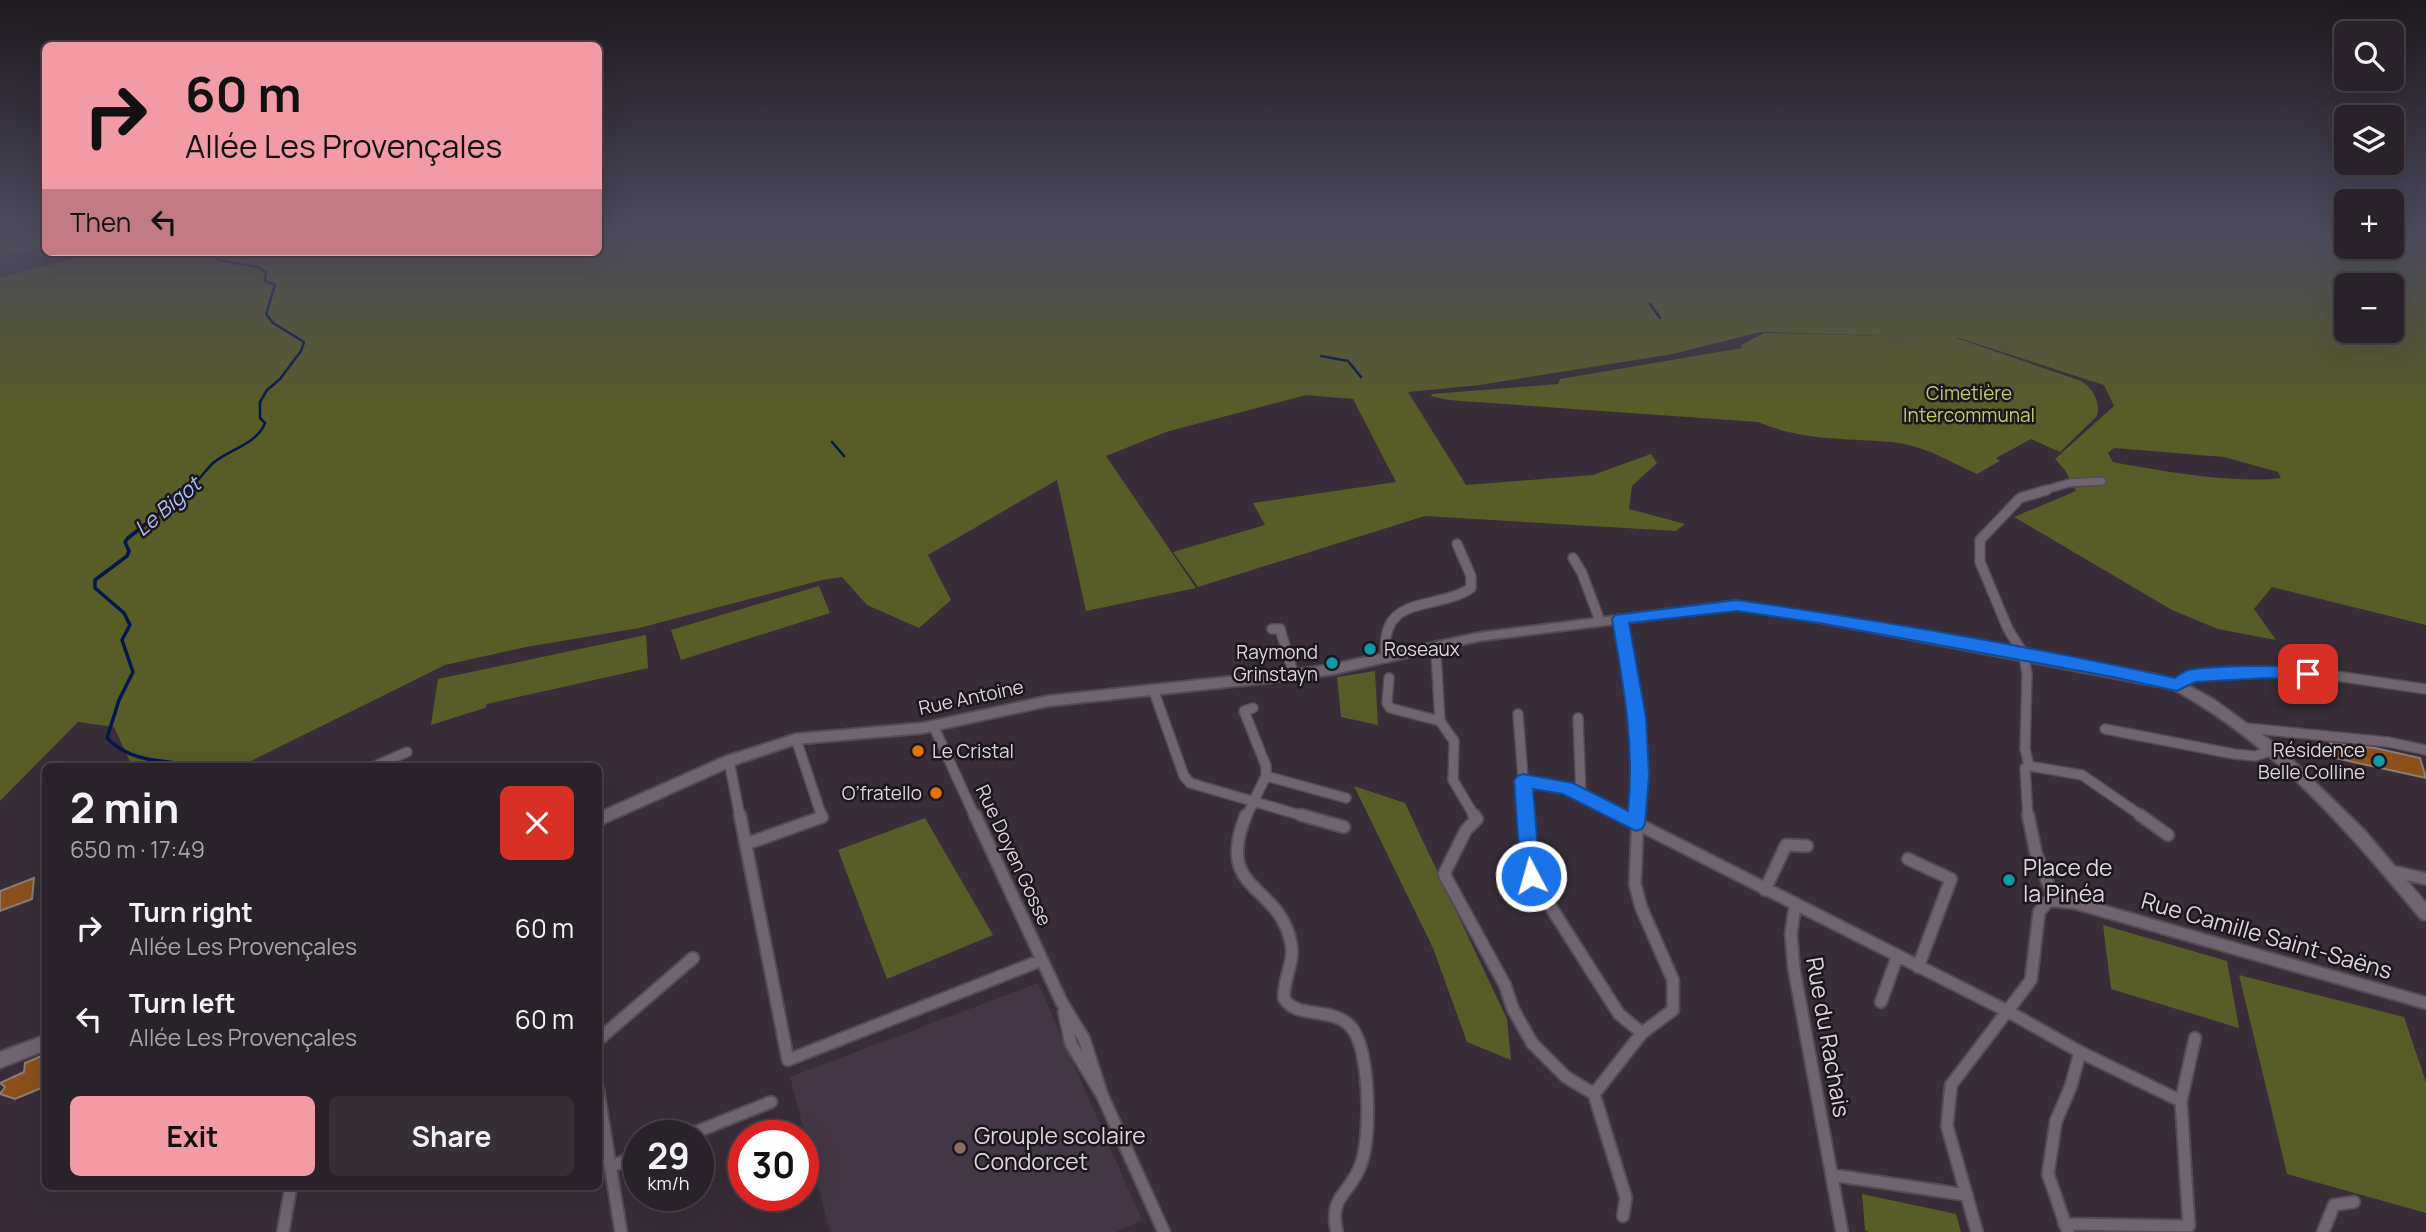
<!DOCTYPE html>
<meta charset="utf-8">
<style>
:root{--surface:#2a222a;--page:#362f36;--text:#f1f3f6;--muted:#a5a4a8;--line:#463f47;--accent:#f39aa7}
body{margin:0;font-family:Manrope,sans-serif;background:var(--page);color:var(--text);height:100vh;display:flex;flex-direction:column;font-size:26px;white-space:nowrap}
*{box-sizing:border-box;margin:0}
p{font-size:23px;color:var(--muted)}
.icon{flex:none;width:38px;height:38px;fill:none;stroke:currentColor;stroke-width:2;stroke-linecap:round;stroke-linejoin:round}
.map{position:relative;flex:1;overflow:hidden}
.panel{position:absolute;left:42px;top:763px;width:560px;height:427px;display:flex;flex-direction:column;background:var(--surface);border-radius:10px;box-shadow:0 7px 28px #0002,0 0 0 2px var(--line)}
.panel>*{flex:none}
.guide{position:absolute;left:42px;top:42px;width:560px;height:214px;border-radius:10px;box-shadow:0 7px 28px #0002,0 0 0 2px var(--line);background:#f39aa7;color:#111;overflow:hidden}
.tools{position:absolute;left:2334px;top:21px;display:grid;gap:14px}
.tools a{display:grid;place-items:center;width:70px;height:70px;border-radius:10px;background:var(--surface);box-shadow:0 7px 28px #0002,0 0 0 2px var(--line);font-size:35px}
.speed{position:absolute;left:623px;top:1120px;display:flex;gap:14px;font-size:35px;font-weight:700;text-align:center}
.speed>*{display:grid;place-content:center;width:91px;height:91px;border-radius:50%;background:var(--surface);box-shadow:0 7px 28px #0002,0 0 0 2px var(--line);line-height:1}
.speed small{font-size:18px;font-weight:400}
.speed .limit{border:10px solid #d22;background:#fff;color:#111}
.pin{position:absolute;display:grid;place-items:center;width:60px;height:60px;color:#fff;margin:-30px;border-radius:14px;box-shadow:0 4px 10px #0006}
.me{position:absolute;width:77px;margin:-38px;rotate:354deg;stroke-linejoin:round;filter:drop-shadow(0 0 5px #0008)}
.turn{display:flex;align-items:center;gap:24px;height:147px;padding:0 28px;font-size:32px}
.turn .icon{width:91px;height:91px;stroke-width:2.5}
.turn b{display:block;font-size:49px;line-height:60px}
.then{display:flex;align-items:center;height:66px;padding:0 28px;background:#0003;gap:14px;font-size:26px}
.round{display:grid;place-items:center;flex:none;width:74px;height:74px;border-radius:10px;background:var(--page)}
.head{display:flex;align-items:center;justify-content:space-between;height:119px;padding:0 28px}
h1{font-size:42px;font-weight:700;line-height:52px}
.primary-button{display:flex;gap:14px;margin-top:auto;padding:14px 28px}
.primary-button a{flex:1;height:80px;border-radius:10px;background:var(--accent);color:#111;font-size:28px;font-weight:700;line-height:80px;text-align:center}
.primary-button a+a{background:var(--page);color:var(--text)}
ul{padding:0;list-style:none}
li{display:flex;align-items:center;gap:21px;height:91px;padding:0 28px}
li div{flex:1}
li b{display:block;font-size:26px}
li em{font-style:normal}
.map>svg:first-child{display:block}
</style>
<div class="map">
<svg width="2426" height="1232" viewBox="0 0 2426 1232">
<rect width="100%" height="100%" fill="#382d38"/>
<path fill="#443745" d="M1038,983L1142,1220L1116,1232H830L790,1077Z"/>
<path fill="#585c27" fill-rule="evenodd" d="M0,237H45V247L0,257Z
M599,237H2347V247H2392V237H2426V625L2272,587L2254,609L2276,640L2218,629L2172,610L2014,517L2076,491L2065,470L2055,459L2114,406L2104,385L1959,338H1956L2081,381C2093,388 2101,402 2097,416L2060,452L2031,439L1996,458L2000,461L1977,474C1948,461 1924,445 1891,442C1844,438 1803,441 1758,422L1448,400L1431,396L1432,394L1558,384L1560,379L1742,348L1741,345L1764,333L1925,337L1760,332L1673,354L1479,385L1408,392L1466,485L1593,475L1651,454L1657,463L1632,486L1629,509L1685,524L1676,531L1425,516L1198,587L1173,552L1265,525L1253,503L1396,482L1353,399L1306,395L1166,432L1106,456L1196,588L1086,611L1057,480L928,555L951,600L919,628L867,605L842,577L822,580L639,628L526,647L445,665L241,766H132L114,727L78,722L0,801V278L99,252H598ZM2347,285H2392V331H2347ZM2114,448L2224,457L2278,472L2281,478C2236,484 2159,471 2113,462L2108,453Z
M819,586L830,613L681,660L671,630Z
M646,635L648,668L487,704L485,708L431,725L438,679Z
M1375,671L1378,725L1341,717L1337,677Z
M1354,786L1405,803L1507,1019L1511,1060L1467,1042L1433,948Z
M925,818L993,935L887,979L838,850Z
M2103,925L2227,961L2239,1028L2111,989Z
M2239,975L2404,1017L2426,1082V1213L2287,1174Z
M1862,1194L1956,1214L1961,1232H1869L1865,1230Z"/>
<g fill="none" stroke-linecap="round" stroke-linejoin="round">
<path stroke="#05174d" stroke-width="2.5" d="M1650,304L1660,318
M1321,356L1348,361L1361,377
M832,442L844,456
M186,491C198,482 204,472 213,463C230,449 257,444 265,423L260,418V402L267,390L280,379L301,351L304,342L273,323L266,314L275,285L265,281L266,272L257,267L218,260L215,252"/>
<path stroke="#05174d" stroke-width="3.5" d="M189,490L128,538L125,542L129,551L127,556L95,580V588L124,613L130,625L122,640L133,672L119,700L107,738C132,764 165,760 198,766"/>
</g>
<path fill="#8b501c" stroke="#8c7d72" stroke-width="2" d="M2330,743L2375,748L2420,758L2426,778L2335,758Z
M34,878L32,899L0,911V891Z
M46,1054V1086L15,1099L0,1094L5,1087L0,1083L24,1072L25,1063Z"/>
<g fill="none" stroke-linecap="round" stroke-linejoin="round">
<defs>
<path id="minor-far2" d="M2042,491L2069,483L2102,481"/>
<path id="minor-far1" d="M1573,558L1582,573L1600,621
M1620,619C1634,684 1641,750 1638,817
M1272,629H1280L1294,675
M1433,648L1436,654L1440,721L1454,741L1453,780L1475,817
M1386,658C1378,592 1436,612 1471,588V576L1457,544
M1389,678L1387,703L1390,708L1440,721
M2177,685L2191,676L2265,672L2329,675L2426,689
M1153,689L1184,776L1190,783L1307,817
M1518,714L1526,817
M1578,718L1581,795
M933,725L975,817
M2246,728L2388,742L2426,750
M2105,729L2234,754L2255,756L2273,750
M796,739L822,817
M729,761L740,817
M375,766L407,752
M2029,766L2082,775L2143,817
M1266,776L1346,798
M1523,781L1567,788L1623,817
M1246,817L1266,776V766L1244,711L1253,708
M2028,817L2025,768L2029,766L2025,749L2027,675L2024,655L2008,629L1980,562V540L2020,498L2047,490"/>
<path id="minor" d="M740,815L788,1060L1042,960
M975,815L1061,1001L1084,1039L1102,1095
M1246,815C1214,893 1279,882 1291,943C1295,962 1283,979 1284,998C1296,1021 1337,1004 1354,1031C1370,1058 1371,1136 1361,1164C1351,1194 1328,1195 1337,1232
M1301,815L1344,827
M1474,815L1477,819L1466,830L1444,874L1505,985L1513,1009L1532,1043L1566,1077L1594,1094L1626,1198L1623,1216
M1526,815L1531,876L1619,1014L1642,1033L1673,1010V980L1641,907L1635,884L1638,815
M1620,815L2009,1012L2080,1052L2181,1101L2189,1226L2064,1224
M2028,815L2036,853L2055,901
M2140,815L2168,835
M746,844L822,817L821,815
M1908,859L1951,879L1918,967
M2391,871L2426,879
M1765,890L1786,845L1807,846
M2055,901L2075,903L2426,1003
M1795,906L1791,934L1794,969L1842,1232
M1881,1002L1897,957
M1064,1012L1071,1044L1102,1095L1164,1232
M598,1040L693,958
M598,1090L621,1232
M1594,1094L1642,1033
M2181,1101L2195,1038
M686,1136L771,1102
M610,1167L639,1155
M1832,1175L1967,1195
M283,1232L291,1186
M1977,1232L1947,1126L1951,1085L2031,980L2039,912L2048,901H2055
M2068,1232L2048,1174L2056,1121L2071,1086L2080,1052
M2323,1232L2334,1205L2354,1202"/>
<path id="tertiary" d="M1736,601L1819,614L2153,674L2182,682L2213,699L2278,746L2365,831L2426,903V920L2421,919C2348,831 2275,745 2173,689L1819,622L1736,609L1478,641L1334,674L1294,680L1048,706L923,733L796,744L734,765L598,826V813L724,757L796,734L923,723L1048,696L1294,670L1334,664L1478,633Z
M46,1035V1050L0,1068V1052Z"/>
</defs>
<use href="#minor-far2" stroke="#544b54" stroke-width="10"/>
<use href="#minor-far1" stroke="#544b54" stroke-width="12"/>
<use href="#minor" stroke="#544b54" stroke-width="15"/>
<use href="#tertiary" stroke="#544b54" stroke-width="4"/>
<use href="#minor-far2" stroke="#706470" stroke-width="7"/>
<use href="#minor-far1" stroke="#706470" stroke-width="9"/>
<use href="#minor" stroke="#706470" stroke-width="11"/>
<use href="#tertiary" fill="#706470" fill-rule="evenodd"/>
</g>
<linearGradient id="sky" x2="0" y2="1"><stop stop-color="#1f191f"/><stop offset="0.58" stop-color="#4d4c5e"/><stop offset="1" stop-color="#4d4c5e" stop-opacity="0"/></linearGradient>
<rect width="2426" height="409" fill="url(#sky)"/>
<path fill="#1a73e8" stroke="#114b97" stroke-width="2" d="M1737,600C1883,621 2030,646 2175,678C2179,675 2184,671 2189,670C2206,666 2309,662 2316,674L2308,680L2266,678L2195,682L2177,691L2113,677L1819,623L1737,611L1629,623L1646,718L1649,776L1645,824L1642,829L1636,831L1563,794L1533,789L1540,876L1538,882L1531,884L1524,882L1521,876L1514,781L1517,776L1523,774L1573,783L1628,811C1635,745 1623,683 1612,619L1615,615Z"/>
<g fill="#0f9aa8" stroke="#1c171c" stroke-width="2.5">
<circle cx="1370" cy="649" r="7"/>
<circle cx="1332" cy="663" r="7"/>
<circle cx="2379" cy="761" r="7"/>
<circle cx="2009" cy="880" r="7"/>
</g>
<g fill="#e8710a" stroke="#1c171c" stroke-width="2.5">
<circle cx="918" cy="751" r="7"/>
<circle cx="936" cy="793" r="7"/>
</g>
<circle fill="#8d6e63" stroke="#1c171c" stroke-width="2.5" cx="960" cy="1148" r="7"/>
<g text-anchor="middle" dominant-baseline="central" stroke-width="5" stroke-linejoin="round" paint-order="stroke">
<g font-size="19" fill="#c5cc61" stroke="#1c171c">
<text x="1969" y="393">Cimetière<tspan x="1969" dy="22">Intercommunal</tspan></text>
</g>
<g font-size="19" fill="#dcd5dc" stroke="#1c171c" text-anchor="end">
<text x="1384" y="649" text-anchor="start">Roseaux</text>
<text x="1318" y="652">Raymond<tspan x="1318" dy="22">Grinstayn</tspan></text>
<text x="2365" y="750">Résidence<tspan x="2365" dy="22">Belle Colline</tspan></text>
<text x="932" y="751" text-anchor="start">Le Cristal</text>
<text x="922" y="793">O’fratello</text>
</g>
<g font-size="19" fill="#dcd5dc" stroke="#1c171c">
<text transform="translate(971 697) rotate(-12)">Rue Antoine</text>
<text transform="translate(1014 855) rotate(65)">Rue Doyen Gosse</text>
</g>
<g font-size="21" font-style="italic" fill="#a7c0f5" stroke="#1c171c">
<text transform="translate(167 506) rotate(-40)">Le Bigot</text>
</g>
<g font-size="23" fill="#dcd5dc" stroke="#1c171c" text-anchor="start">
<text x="2023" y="867">Place de<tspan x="2023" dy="26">la Pinéa</tspan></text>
<text x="974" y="1135">Grouple scolaire<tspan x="974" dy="26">Condorcet</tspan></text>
</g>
<g font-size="23" fill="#dcd5dc" stroke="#1c171c">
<text transform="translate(2267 935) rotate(16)">Rue Camille Saint-Saëns</text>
<text transform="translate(1829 1037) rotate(80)">Rue du Rachais</text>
</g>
</g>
</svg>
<div class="tools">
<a><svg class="icon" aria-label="search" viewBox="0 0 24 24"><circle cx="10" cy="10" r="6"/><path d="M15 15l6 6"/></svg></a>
<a><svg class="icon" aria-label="layers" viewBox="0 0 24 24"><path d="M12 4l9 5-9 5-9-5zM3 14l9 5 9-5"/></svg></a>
<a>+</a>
<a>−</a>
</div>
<div class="speed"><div>29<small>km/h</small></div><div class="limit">30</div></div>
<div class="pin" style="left:2308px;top:674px;background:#d93025"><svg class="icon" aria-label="arrive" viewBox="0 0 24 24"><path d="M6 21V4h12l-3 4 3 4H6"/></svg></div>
<svg class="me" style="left:1531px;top:876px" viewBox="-20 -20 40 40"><circle r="17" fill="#1a73e8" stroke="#fff" stroke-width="3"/><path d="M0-11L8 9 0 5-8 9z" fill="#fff"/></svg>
<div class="guide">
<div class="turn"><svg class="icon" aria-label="right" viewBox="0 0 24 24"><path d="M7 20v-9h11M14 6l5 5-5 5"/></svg><div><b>60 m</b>Allée Les Provençales</div></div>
<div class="then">Then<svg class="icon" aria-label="left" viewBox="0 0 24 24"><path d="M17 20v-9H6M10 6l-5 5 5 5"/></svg></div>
</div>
<section class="panel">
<div class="head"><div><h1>2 min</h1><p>650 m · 17:49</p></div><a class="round" style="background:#d93025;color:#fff"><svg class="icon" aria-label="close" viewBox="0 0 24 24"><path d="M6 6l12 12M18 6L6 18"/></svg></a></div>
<ul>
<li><svg class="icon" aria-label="right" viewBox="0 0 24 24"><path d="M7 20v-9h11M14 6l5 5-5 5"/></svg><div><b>Turn right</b><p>Allée Les Provençales</p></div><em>60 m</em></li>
<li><svg class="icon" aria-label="left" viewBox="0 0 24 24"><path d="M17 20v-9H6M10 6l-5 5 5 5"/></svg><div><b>Turn left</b><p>Allée Les Provençales</p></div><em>60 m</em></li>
</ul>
<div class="primary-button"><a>Exit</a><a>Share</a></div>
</section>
</div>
